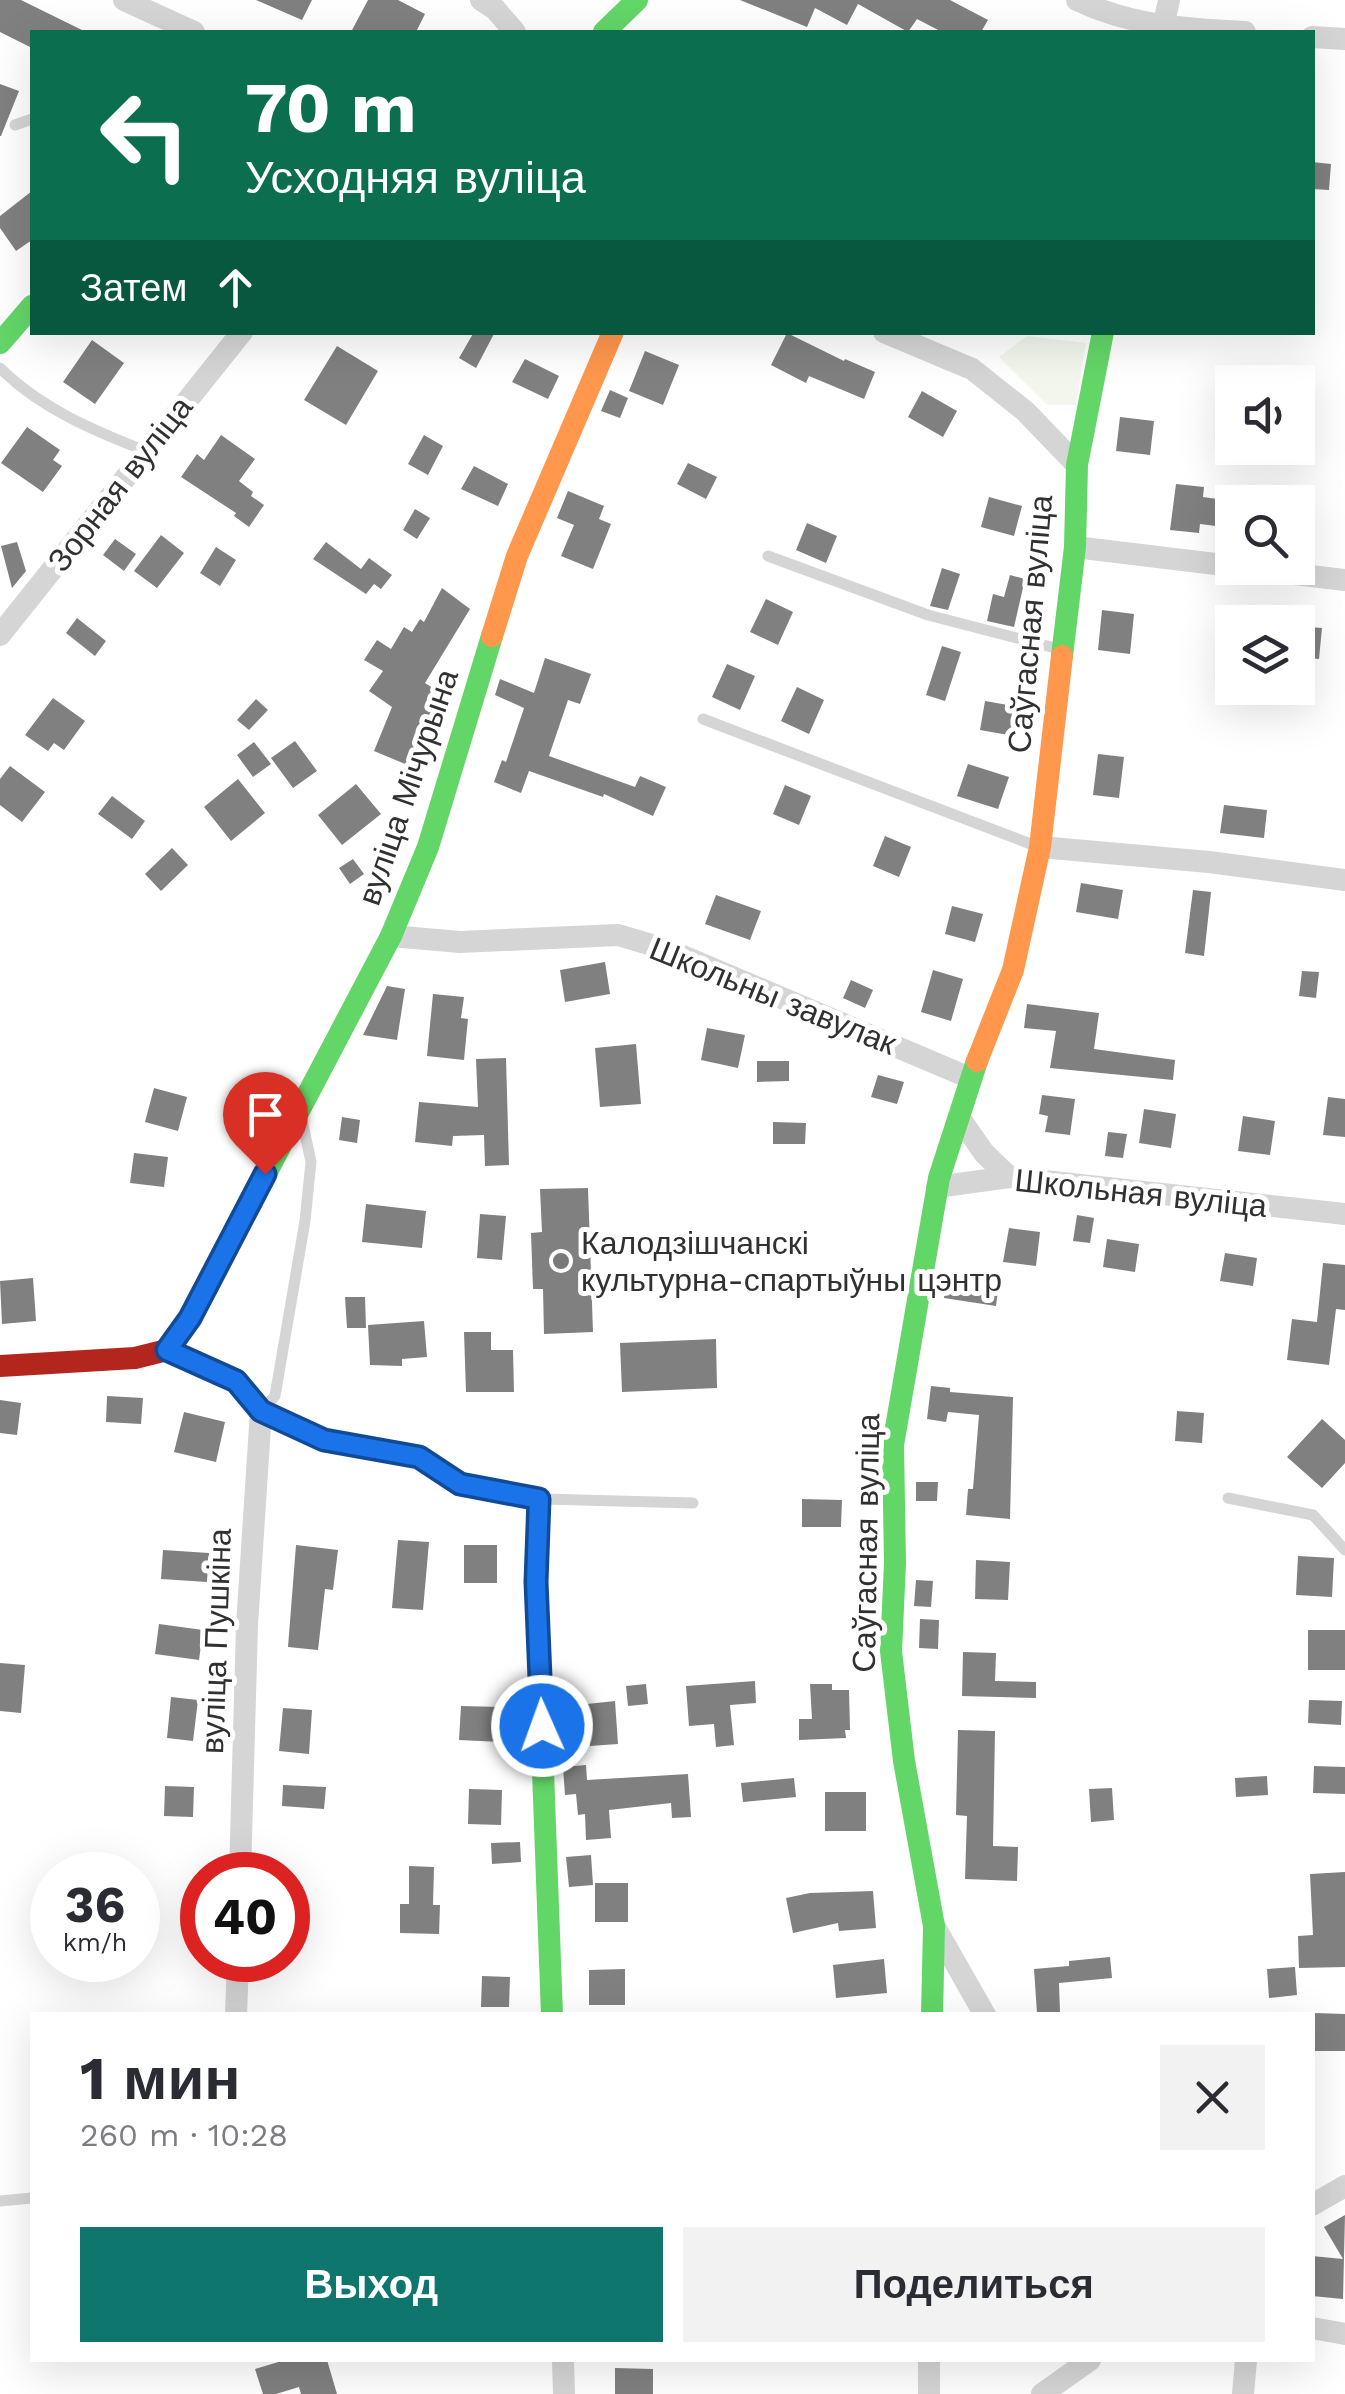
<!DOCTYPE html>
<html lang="ru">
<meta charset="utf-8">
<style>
:root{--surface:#fff;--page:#f2f2f3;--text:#2b2b33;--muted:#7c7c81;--accent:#0f766e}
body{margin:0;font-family:"Work Sans",sans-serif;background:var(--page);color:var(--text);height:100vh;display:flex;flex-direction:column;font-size:38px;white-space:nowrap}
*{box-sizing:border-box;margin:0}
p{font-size:32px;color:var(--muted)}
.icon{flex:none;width:55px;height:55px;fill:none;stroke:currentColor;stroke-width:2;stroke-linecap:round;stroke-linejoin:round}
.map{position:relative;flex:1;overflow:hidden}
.drawer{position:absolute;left:30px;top:2012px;width:1285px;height:350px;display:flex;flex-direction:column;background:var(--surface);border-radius:0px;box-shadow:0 10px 40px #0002}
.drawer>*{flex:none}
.banner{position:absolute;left:30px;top:30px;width:1285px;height:305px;border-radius:0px;box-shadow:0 10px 40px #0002;background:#0b6e4f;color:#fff;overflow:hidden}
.controls{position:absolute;left:1215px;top:365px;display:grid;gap:20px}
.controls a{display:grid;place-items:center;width:100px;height:100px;border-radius:0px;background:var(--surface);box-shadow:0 10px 40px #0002;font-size:50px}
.speed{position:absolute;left:30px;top:1852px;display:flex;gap:20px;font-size:50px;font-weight:700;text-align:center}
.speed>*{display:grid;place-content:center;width:130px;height:130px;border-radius:50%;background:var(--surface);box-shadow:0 10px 40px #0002;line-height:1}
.speed small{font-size:25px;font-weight:400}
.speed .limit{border:15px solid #d22;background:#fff;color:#111}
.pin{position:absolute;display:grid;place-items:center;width:85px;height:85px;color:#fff;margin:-102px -42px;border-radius:50% 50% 50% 0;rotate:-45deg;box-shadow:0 0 10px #0007}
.pin .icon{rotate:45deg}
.me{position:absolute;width:110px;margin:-55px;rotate:358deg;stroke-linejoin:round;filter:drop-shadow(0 0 8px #0008)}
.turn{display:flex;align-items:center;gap:35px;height:210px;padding:0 50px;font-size:45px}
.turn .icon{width:130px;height:130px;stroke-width:2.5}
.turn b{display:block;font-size:70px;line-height:85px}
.then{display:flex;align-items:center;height:95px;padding:0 50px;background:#0003;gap:20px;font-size:38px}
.round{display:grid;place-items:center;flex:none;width:105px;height:105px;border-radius:0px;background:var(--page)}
.head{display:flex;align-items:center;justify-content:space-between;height:170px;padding:0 50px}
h1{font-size:60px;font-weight:700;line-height:75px}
.cta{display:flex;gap:20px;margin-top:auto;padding:20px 50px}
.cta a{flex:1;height:115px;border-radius:0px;background:var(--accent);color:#fff;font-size:40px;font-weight:700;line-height:115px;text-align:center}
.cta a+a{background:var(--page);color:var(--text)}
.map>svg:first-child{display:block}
</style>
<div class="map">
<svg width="1345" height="2394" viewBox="0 0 1345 2394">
<rect width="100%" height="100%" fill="#fff"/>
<path fill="#f2f6ed" d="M1027,336L1086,343L1076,405H1047L999,357Z"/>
<path fill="#808080" d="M0,0H21L86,32H32V48L0,32Z
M256,0H312L302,20Z
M368,0H398L425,14L416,32H351Z
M740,0H950L988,20L981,32H942L917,19L908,32L858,4L847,25L815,8L807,27Z
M0,84L19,91L1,136H0Z
M1312,162L1331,164L1329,190L1312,189Z
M32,191V240L16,251L0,228V216Z
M474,332H495L476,368L459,358Z
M787,333L844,361L845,359L875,372L864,399L809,376L806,383L771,365Z
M92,340L124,363L95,404L63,382Z
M337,346L378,371L346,425L304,400Z
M645,351L679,365L663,405L629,391Z
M525,359L559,376L548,399L512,382Z
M610,390L628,398L620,418L601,411Z
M922,391L957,411L943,437L908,417Z
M1120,417L1154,421L1150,455L1116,451Z
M27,427L60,450L53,460L62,466L43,492L1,463Z
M221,435L255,459L239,481L253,492L251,496L264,505L249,527L234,516L236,513L181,477L197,454L204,460Z
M424,435L443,446L428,475L408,464Z
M688,463L717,477L706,499L677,484Z
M474,466L508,484L498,506L461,489Z
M1176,484L1204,487L1203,497L1232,501V528L1200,524L1199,533L1170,530Z
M568,491L604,506L599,519L611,524L593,569L561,556L574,525L557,518Z
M989,497L1022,506L1014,536L981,527Z
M415,509L430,518L417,539L403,530Z
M807,523L837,536L826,563L796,550Z
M161,535L184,553L157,588L134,571Z
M115,539L136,554L124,571L103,555Z
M17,542L26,571L12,588L1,546Z
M326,542L361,569L369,558L392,575L381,589L374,584L366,594L313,559Z
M216,547L236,560L220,586L200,573Z
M942,568L960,574L948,610L930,606Z
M1010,575L1025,579L1014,627L987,621L993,594L1004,597Z
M442,588L470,609L425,683L452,700L446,719L439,715L417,769L374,751L392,707L369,691L383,671L364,660L377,640L391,649L404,627L412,632L420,619L424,622Z
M766,599L793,612L778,645L750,632Z
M1102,610L1134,614L1130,654L1098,650Z
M77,618L106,641L95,656L66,633Z
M1298,626L1322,628L1319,659L1298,657Z
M942,646L961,652L945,701L926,695Z
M545,658L591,674L580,704L568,700L549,756L635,787L640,776L666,787L653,816L604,794L603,797L529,771L521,793L494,782L502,760L506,762L524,708L495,695L500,679L534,693Z
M727,664L755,676L740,710L712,697Z
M797,687L824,700L809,734L781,721Z
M53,698L85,721L64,750L54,743L48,751L25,735Z
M256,699L268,710L249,730L237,720Z
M985,701L1020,707L1014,736L980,730Z
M295,741L317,771L293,788L271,758Z
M254,742L271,764L253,777L237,755Z
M1098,754L1124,757L1119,798L1093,795Z
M968,764L1009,777L998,809L957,796Z
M10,766L45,792L22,822L0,805V779Z
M238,779L265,813L231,841L204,807Z
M356,784L381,814L342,845L318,815Z
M785,785L811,796L799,825L773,814Z
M112,796L145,821L132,839L98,814Z
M1224,805L1267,810L1264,838L1220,833Z
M885,836L911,847L899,877L873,866Z
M172,848L188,865L161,891L145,874Z
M353,859L364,874L350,884L339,868Z
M1081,883L1123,890L1118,919L1076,912Z
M1193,890L1211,892L1204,956L1185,953Z
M716,895L761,911L750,940L705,924Z
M952,906L983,914L975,942L945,934Z
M605,962L610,994L565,1002L560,970Z
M933,970L963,979L951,1021L921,1012Z
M1302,971L1319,972L1316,998L1299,996Z
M851,980L873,990L865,1008L843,998Z
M387,986L405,989L397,1040L363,1035Z
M433,994L464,997L461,1018L468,1019L464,1060L427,1056Z
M1027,1004L1099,1013L1094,1049L1175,1060L1173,1080L1050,1068L1056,1031L1024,1028Z
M707,1028L745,1035L738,1068L701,1060Z
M636,1044L641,1104L600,1107L595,1048Z
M506,1058L509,1165L485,1166L484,1135L453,1136L452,1146L415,1142L419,1102L478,1107L476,1059Z
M757,1061H789V1081L757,1082Z
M878,1075L904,1082L897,1104L871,1097Z
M154,1088L187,1097L178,1131L145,1122Z
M1042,1095L1075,1099L1070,1135L1045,1132L1048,1116L1039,1114Z
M1328,1097L1345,1099V1137L1323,1135Z
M1144,1109L1176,1114L1171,1148L1139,1143Z
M1243,1116L1275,1121L1270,1155L1238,1151Z
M342,1117L360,1120L357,1143L339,1140Z
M773,1122L806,1123L805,1144H773Z
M1108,1132L1127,1134L1123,1158L1105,1156Z
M134,1153L168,1157L164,1187L130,1183Z
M588,1188L593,1332L544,1334L543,1289H533L531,1233L542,1232L540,1189Z
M366,1204L426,1211L422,1248L362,1242Z
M480,1214L506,1216L502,1260L477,1258Z
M1077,1215L1094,1218L1090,1243L1073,1241Z
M1009,1228L1040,1232L1036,1266L1003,1262Z
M1107,1239L1139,1244L1135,1272L1103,1267Z
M1225,1253L1257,1258L1253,1286L1220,1281Z
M1323,1263L1345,1265V1310L1336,1309L1329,1365L1287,1360L1292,1319L1317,1322Z
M33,1278L36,1321L2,1324L0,1281Z
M946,1281L998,1290L996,1306L944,1298Z
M345,1297H365L366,1328H347Z
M424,1321L427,1357L402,1359V1366L370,1365L368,1325Z
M464,1332H491V1350H513L514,1392H466Z
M716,1339L717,1388L622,1392L620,1343Z
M931,1386L950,1388V1392L1013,1397L1010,1519L966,1515L968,1489H973L979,1415L948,1412L946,1422L927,1419Z
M107,1396L143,1398L141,1424L106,1422Z
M0,1400L21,1403L17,1435L0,1433Z
M1177,1411L1204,1413L1202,1443L1175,1441Z
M184,1412L225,1422L216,1462L174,1452Z
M1322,1419L1345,1440V1463L1322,1488L1287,1457Z
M916,1482H938L937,1501H916Z
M802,1499L842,1500L841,1527H802Z
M398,1540L429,1542L423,1610L392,1608Z
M296,1545L338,1550L333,1590L325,1589L318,1650L288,1647Z
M464,1545H497V1583H464Z
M163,1550L209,1553L207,1582L161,1579Z
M1298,1556L1334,1558L1332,1597L1296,1595Z
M976,1560L1010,1562L1008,1600L975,1599Z
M916,1580L933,1581L931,1607L914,1606Z
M920,1619L939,1620L938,1649L919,1648Z
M159,1624L203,1630L199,1660L155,1654Z
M1308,1630H1345V1670H1308Z
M963,1652L996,1653L995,1681L1036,1682V1698L962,1696Z
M0,1663L25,1665L21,1713L0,1711Z
M755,1681L756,1703L730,1705L734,1745L716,1747L714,1724L689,1726L686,1686Z
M646,1684L648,1704L628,1706L626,1686Z
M810,1684H832V1690H849L850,1730H845L846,1738L799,1740V1719H812Z
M171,1697L198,1700L193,1741L167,1738Z
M1309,1700L1342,1701L1341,1725L1308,1723Z
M615,1701L618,1744L590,1746L587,1704Z
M461,1706L502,1707L501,1742L459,1740Z
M283,1708L312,1710L309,1754L279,1751Z
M958,1730L995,1731L993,1846L1018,1847L1017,1881L965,1879L967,1816L956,1815Z
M586,1765L587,1780L688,1774L691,1817L672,1818L671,1803L609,1810L611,1838L586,1840L585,1814L578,1815L576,1794L565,1795L563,1767Z
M1314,1766L1345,1767V1794L1313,1793Z
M1267,1776L1268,1795L1236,1797L1235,1778Z
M794,1778L796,1797L743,1802L741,1783Z
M283,1785L326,1787L324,1809L282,1806Z
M165,1786L194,1787L193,1817L164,1816Z
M1112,1788L1114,1820L1091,1822L1089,1789Z
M469,1789L502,1790L501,1825L468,1824Z
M825,1792H866V1831H825Z
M520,1842L521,1862L492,1864L491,1843Z
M591,1855L593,1885L569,1887L566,1857Z
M409,1866L434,1867L433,1905H440L439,1934L400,1933V1904H409Z
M1345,1872V1967L1299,1968L1298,1936L1313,1935L1310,1874Z
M595,1883H628V1922H595Z
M873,1891L876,1928L839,1931L838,1923L793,1933L786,1898L810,1893Z
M1110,1957L1112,1978L1059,1983L1060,2012L1037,2013L1034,1969L1069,1966V1961Z
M884,1959L887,1993L836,1998L833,1965Z
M1295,1967L1297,1995L1269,1998L1267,1969Z
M625,1969V2005H589V1970Z
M482,1976L510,1977L509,2007H481Z
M1314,2013L1345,2014V2051H1313Z
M1345,2215L1343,2299L1312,2296V2256L1343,2259L1324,2227Z
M285,2360H327L337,2394H301L299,2387L276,2394H263L255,2369Z
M615,2368L653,2369V2394H615Z"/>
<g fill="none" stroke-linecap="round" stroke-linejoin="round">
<path stroke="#d5d5d5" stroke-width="11" d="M15,125L32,119
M0,368C40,408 94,431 146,451
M768,556L928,615L1059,649
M703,719L1036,846
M264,1408L275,1396L305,1221L311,1162L302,1120
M1228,1498L1313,1515L1345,1550
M543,1499L693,1503
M0,2201L32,2198"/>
<path stroke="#d5d5d5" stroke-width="22" d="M124,0L194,32
M481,0L495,9L515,32
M1077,0C1131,26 1186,29 1245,32
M1162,32L1169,0
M1312,37L1345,39
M884,332L972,369L1025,411L1077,465
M1075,547L1232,566
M1244,568L1345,580
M0,635L242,332
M1040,847L1209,862L1345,880
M391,936L460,942L618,935L669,950L970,1078
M959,1117L984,1153L1009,1177
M937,1187L1009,1177L1345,1214
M240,1875L247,1625L261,1411
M936,1929L985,2015
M236,2015L238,1960
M1312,2205L1345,2186
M1312,2328L1345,2334
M563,2360L564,2394
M929,2394V2360
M1042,2394L1090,2360
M1243,2394L1246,2360"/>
<path stroke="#63d668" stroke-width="22" d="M604,32L637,0
M0,343L32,306
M1062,656L1075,547L1077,465L1103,332
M167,1350L190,1318L391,936L428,847L492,636
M220,1374L236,1381L261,1411L324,1439L419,1457L459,1484L539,1499L536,1582L552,2015
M932,2015L934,1926L904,1761L891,1651L895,1563L893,1445L939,1178L977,1061"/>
<path stroke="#ff974d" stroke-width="22" d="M492,636L517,556L613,332
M977,1061L1013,970L1040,847L1062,656"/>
<path stroke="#b3261e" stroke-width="22" d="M0,1366L135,1358L167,1350L220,1374"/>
</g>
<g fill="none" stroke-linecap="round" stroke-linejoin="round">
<defs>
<path id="route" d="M265,1174L190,1318L167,1350L236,1381L261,1411L324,1440L419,1457L460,1484L539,1499L536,1582L542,1726"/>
</defs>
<use href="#route" stroke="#114b97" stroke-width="25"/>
<use href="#route" stroke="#1a73e8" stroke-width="18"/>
</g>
<circle fill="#797979" stroke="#fff" stroke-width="4" cx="561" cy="1261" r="10"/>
<g text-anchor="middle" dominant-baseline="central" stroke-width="10" stroke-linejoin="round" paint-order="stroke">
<g font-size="32" fill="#313131" stroke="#fff">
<text transform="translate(120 484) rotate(-52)">Зорная вуліца</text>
<text transform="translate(1030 624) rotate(-85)">Саўгасная вуліца</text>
<text transform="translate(408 787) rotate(-71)">вуліца Мічурына</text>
<text transform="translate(773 996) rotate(22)">Школьны завулак</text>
<text transform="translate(1141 1193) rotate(6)">Школьная вуліца</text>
<text transform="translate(866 1543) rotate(-89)">Саўгасная вуліца</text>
<text transform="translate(216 1641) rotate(-88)">вуліца Пушкіна</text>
</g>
<g font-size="32" fill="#313131" stroke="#fff" text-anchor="start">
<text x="581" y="1243">Калодзішчанскі<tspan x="581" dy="37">культурна-спартыўны цэнтр</tspan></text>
</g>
</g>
</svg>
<div class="controls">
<a><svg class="icon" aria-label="sound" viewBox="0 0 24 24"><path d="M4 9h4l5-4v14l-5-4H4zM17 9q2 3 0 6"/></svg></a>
<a><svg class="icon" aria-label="search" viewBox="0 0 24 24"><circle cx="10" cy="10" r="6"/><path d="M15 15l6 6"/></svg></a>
<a><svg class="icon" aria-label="layers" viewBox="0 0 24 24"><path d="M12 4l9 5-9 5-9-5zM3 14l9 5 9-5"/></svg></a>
</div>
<div class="speed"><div>36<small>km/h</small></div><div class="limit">40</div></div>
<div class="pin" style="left:265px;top:1174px;background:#d93025"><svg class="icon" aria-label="arrive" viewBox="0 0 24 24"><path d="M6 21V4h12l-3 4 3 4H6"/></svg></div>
<svg class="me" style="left:542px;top:1726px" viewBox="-20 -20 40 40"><circle r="17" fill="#1a73e8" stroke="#fff" stroke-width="3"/><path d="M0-11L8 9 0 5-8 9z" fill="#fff"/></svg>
<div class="banner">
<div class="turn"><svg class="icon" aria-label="left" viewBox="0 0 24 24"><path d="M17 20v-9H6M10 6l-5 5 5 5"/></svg><div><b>70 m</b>Усходняя вуліца</div></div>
<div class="then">Затем<svg class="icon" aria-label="ahead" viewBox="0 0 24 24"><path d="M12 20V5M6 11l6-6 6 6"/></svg></div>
</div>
<section class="drawer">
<div class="head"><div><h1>1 мин</h1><p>260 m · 10:28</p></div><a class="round"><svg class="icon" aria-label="close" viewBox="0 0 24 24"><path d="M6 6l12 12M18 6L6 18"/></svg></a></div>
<div class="cta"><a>Выход</a><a>Поделиться</a></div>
</section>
</div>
